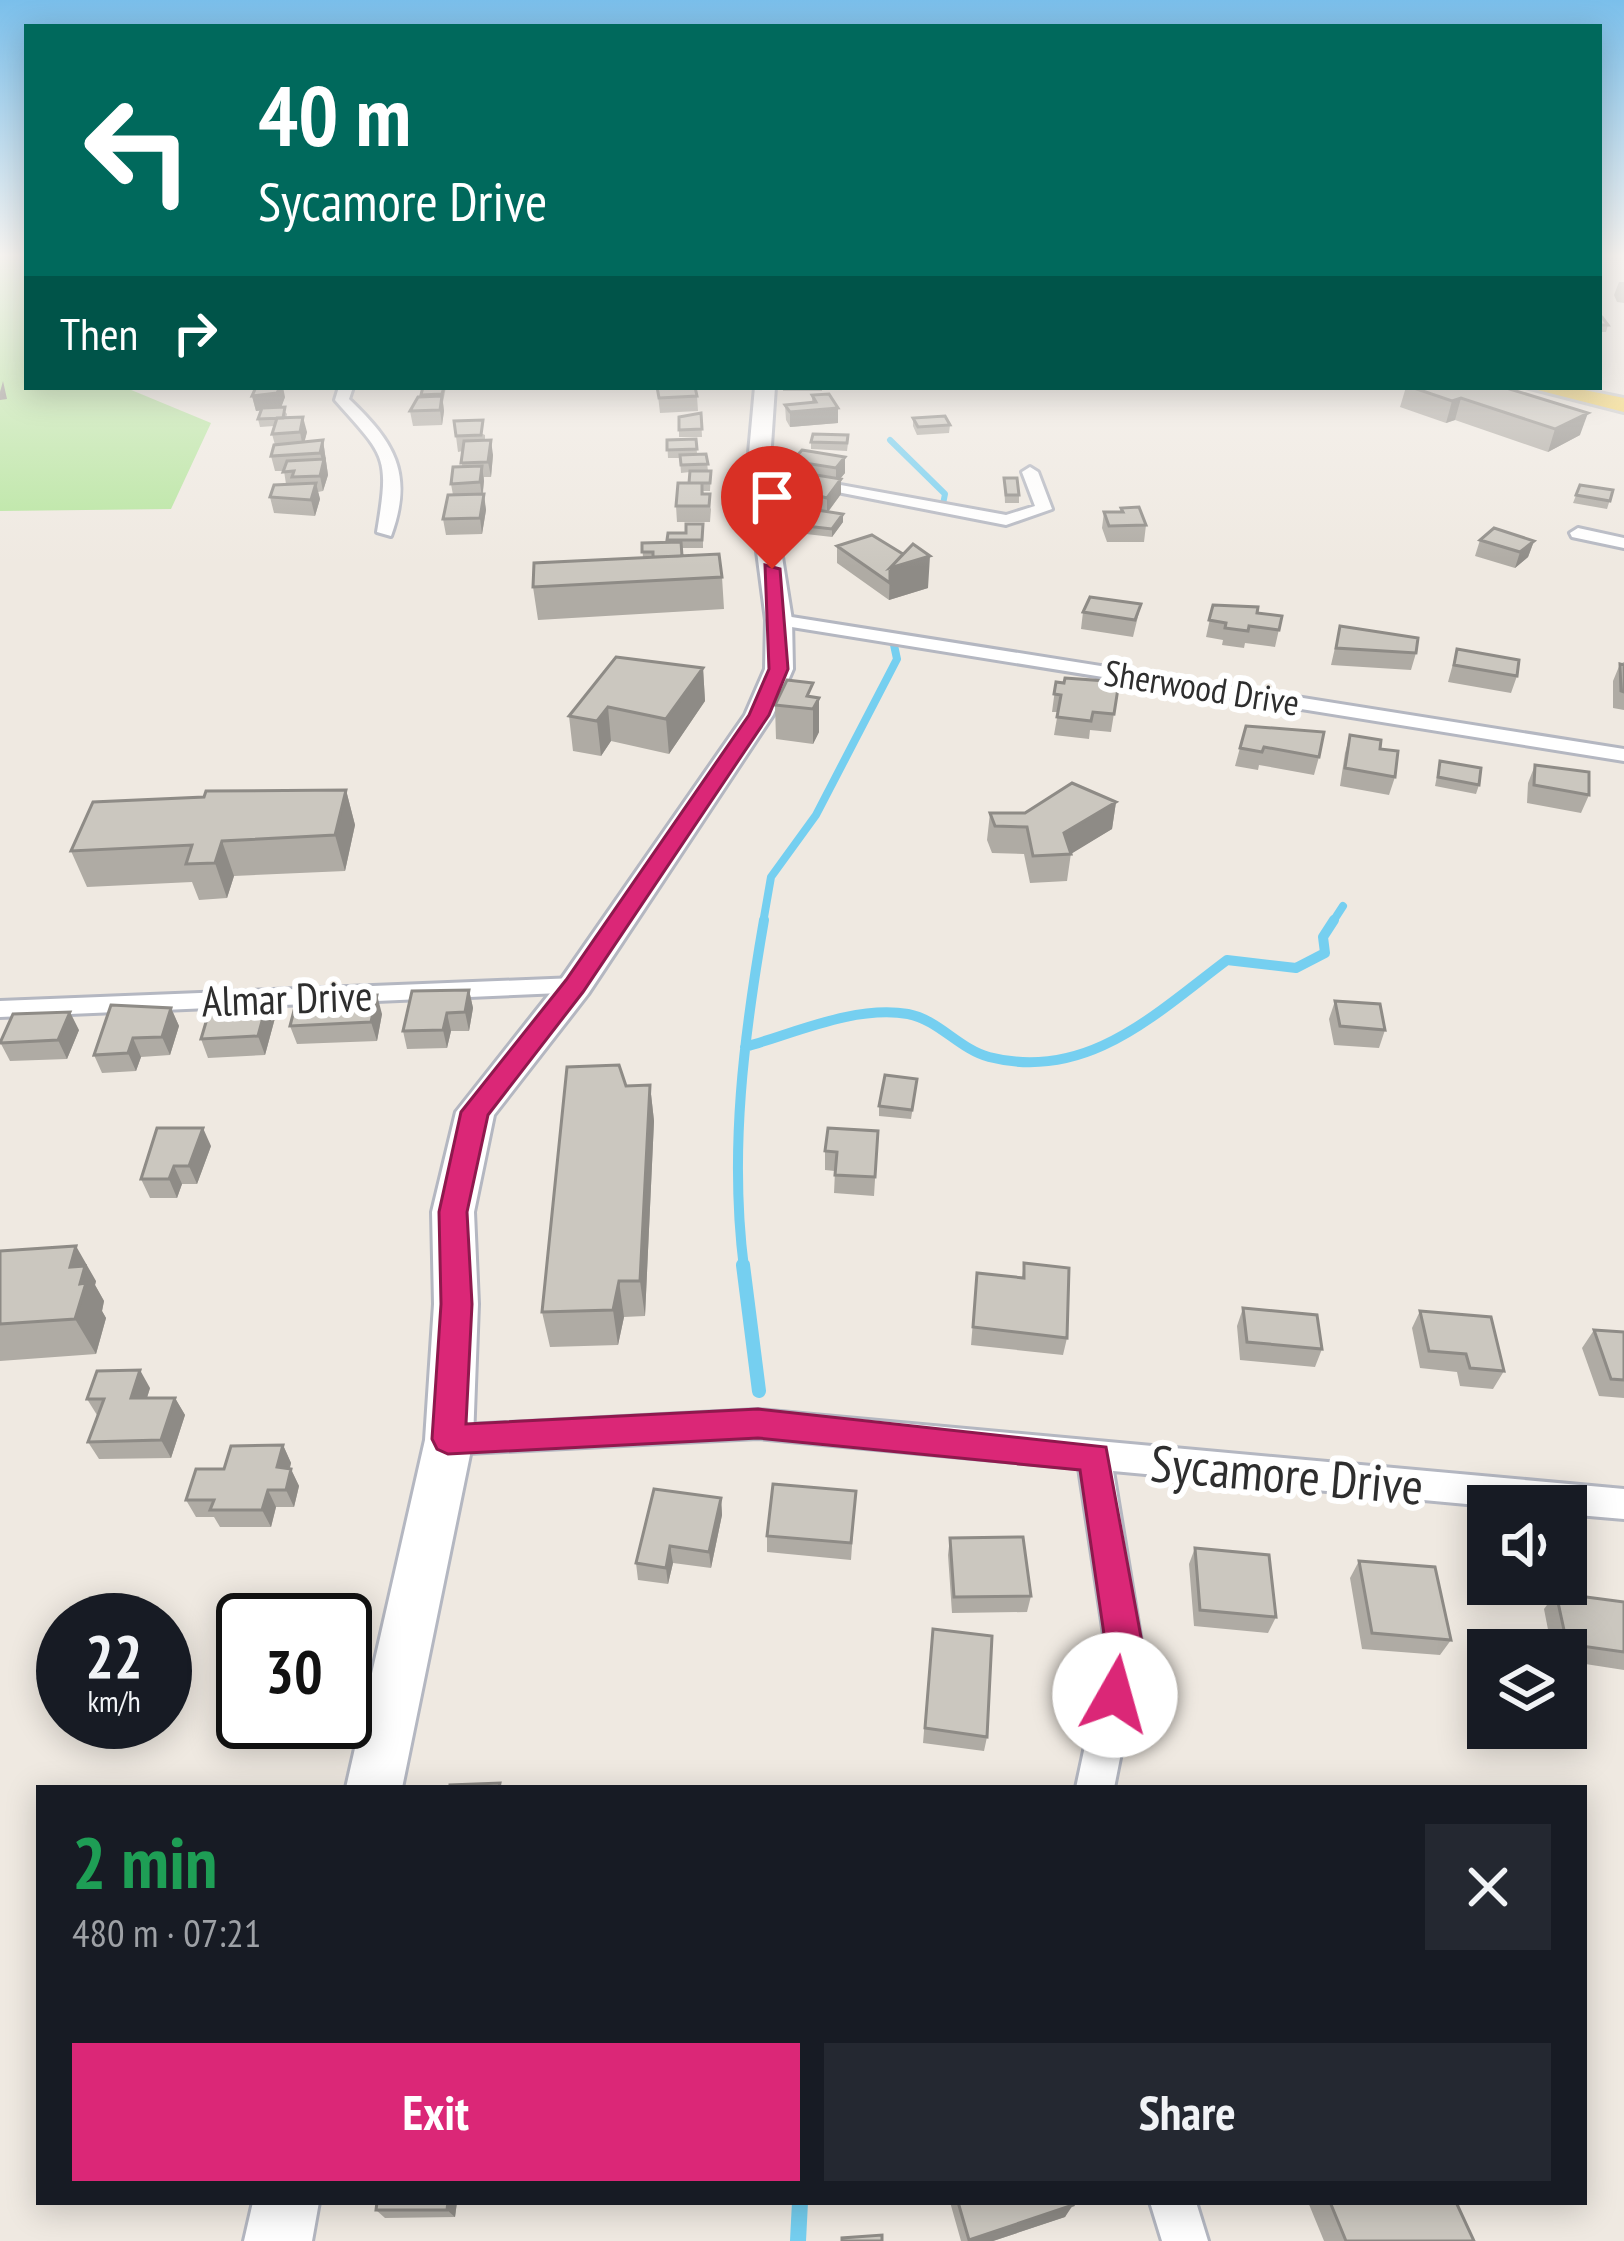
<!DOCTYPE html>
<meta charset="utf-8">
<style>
:root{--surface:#171b24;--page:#242831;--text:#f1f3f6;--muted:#9ea1a6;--accent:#db2777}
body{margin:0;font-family:"PT Sans Narrow",sans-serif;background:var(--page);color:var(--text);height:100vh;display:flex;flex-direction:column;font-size:45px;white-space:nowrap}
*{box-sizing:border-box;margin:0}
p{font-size:39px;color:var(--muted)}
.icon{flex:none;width:66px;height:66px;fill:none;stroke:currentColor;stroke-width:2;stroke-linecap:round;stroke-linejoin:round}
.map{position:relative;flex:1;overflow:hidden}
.details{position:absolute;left:36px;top:1785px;width:1551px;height:420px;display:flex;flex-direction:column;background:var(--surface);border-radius:0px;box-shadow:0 6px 30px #0003}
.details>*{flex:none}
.hud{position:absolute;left:24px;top:24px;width:1578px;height:366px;border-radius:0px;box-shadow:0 6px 30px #0003;background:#00695c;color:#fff;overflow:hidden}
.fabs{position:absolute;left:1467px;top:1485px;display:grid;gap:24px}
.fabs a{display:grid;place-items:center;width:120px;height:120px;border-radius:0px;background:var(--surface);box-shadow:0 6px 30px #0003;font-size:60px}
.speed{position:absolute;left:36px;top:1593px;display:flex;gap:24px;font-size:60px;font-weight:700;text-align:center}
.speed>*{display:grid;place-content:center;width:156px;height:156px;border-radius:50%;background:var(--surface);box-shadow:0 6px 30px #0003;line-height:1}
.speed small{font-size:30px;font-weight:400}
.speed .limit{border:6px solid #111;border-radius:18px;background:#fff;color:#111}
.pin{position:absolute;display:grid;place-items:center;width:102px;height:102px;color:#fff;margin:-123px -51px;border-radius:50% 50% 50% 0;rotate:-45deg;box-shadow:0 0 12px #0007}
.pin .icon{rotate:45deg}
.me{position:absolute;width:132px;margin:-66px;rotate:7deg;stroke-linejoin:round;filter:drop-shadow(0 0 9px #0008)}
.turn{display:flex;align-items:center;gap:42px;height:252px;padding:0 36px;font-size:54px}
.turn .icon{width:156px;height:156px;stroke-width:2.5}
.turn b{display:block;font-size:84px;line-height:102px}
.then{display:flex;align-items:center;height:114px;padding:0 36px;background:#0003;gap:24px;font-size:45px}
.round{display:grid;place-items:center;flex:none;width:126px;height:126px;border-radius:0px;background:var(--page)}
.overview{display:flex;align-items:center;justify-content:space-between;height:204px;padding:0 36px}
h1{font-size:72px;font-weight:600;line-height:90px;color:#1e9e55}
.cta{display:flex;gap:24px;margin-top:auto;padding:24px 36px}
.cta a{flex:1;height:138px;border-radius:0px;background:var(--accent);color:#fff;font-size:48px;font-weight:600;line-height:138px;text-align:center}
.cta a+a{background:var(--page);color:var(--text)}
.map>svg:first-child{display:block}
</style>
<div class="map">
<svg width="1624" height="2241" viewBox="0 0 1624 2241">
<rect width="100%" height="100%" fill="#efe9e1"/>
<path fill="#b6e59e" d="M0,253H27V387H124L211,423L171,509L0,511Z"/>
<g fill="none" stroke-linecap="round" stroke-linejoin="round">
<path stroke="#75cff0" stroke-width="6" d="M890,440L945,494L943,504
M894,643L895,648"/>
<path stroke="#75cff0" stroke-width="8" d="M763,923L771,877L816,815L897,659L894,645
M1332,923L1343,906"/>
<path stroke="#75cff0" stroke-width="10" d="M745,1047C795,1033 855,1005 908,1014C939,1020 959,1049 989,1057C1087,1082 1155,1014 1227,960L1296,968L1325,953L1323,937L1334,920
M744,1268C729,1151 744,1035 764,920"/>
<path stroke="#75cff0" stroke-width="14" d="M743,1265L759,1391"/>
<path stroke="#75cff0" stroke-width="16" d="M798,2241L800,2202"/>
<defs>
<path id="minor" d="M339,387H353L349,399C394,442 414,473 391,536L377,532C390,454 385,457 335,400Z
M1030,467L1038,472L1052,509L1006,525L750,475L758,470L1006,515L1035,506L1022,472Z
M1578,528L1624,538V548L1572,537L1570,533Z
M779,615L1624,749V761L773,624L770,620Z
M575,978L584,980L587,986L584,992L0,1017V1001Z
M758,1410L1624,1489V1519L1566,1514V1506H1488L1113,1471L1142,1648L1114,1788H1076L1106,1648L1079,1468L758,1438L449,1454L437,1450L433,1440L437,1430L449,1426Z
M1150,2202H1196L1208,2241H1162Z"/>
<path id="secondary" d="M755,387H775L769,475L792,620L793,669L773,715L588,994L494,1115L474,1212L478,1304L473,1440L402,1788H346L425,1440L434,1304L432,1212L456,1112L562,978L745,715L765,669L766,620L747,475Z
M253,2202H319L312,2241H244Z"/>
<path id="primary" d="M1526,387H1569L1624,398V412Z"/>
</defs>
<use href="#minor" stroke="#b4b7c1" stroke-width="6"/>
<use href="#secondary" stroke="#b4b7c1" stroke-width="6"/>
<use href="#primary" stroke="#c9c9c9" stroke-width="6"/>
<use href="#minor" fill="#fff" fill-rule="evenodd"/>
<use href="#secondary" fill="#fff" fill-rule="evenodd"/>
<use href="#primary" fill="#f2d163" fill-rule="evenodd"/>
</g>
<path fill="#afaba4" d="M1619,282H1624V303L1617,302L1614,295Z
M1599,317L1608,325L1606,332H1599Z
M446,387L443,402L444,411L442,425L413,426L410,411Z
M657,387L697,396L698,411L660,413Z
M783,387H822V391H783Z
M1406,387H1512L1511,389L1580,435L1548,452L1455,420L1446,423L1400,407Z
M812,395L838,408V423L790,427L786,420L785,405L812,403Z
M252,396L285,397L281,407L287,414L286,418L307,432L304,442L323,440L328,475L323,491L318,492L320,499L315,516L274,513L270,497L286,484L284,471H275L271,456L275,445L272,434L274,426L260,427L258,419L261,410L256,411Z
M701,413L702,437H679V417Z
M913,418L950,425L949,433L917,435L913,426Z
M454,421L485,435V440L493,455L491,477H484L483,494L486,510L482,534L446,535L443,519L453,495L451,484L462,466L463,451L458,452Z
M696,439L697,454H706L708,471H711L710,491H703L711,509L710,522H677L676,506L689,483L690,472L681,473L680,458H668L667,440Z
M811,442L848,443L847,451L811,449Z
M802,450L845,473L840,478L841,494L828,512L843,522L832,537L806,534V526L816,511L804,508V492L813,480L792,477V461Z
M1004,478L1019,495V503H1005Z
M1580,485L1613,490L1607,509L1573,503Z
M1121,508L1146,525L1144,542H1107L1102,528L1104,512H1120Z
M703,524V548H681L682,556L722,577L724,609L538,620L533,587L643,558L642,543L668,542V533H686Z
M1480,540L1534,541L1528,557L1515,568L1475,556Z
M837,546L903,554L928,588L889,600L837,563Z
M1141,604L1133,637L1081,629L1083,612Z
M1213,605L1282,616L1275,647L1245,643L1244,648L1222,645L1223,640L1206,637Z
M1340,626L1416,653L1411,670L1331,665Z
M1457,649L1517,676L1511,693L1448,682Z
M1624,662V710L1613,708V681L1620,664Z
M703,668L705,701L669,754L611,741L601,756L573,751L569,716Z
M1056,682H1119L1111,732L1090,730L1089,739L1054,735L1058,712H1052Z
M813,697L819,732L813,744L776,739L775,705Z
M1246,726L1319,757L1314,775L1259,765L1258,770L1235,766Z
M1350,735L1395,777L1389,795L1340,786L1345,753Z
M1440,761L1479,785L1476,794L1435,786Z
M1535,765L1589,795L1581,813L1527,803L1528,783Z
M346,790L355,825L345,871L234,876L227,898L199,900L192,882L87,887L71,851Z
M1116,802L1112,829L1071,853L1067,881L1030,883L1024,854L992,853L987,840L990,813H1025Z
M469,990L473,1008L469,1031H451L447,1048L407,1049L403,1031Z
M268,999L275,1018L265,1055L208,1058L201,1039L228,1011Z
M1335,1001L1385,1030L1379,1048L1334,1045L1329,1019Z
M171,1008L179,1026L170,1055L141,1057L136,1071L102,1073L94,1055Z
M382,1014L377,1041L297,1044L290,1026Z
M79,1030L67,1059L10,1061L0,1042Z
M650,1085L654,1121L645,1316L624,1317L618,1345L550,1347L542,1312L626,1086Z
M916,1088L911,1119L879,1116V1106Z
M878,1131L874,1196L834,1193L835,1171L825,1170V1151Z
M211,1146L197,1184H182L177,1198H150L141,1179Z
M0,1251L96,1281L95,1285L104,1301L102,1311L106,1318L96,1354L0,1361Z
M1024,1263L1067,1338L1063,1355L971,1345L977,1273L1022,1278Z
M1243,1308L1322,1349L1315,1367L1240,1360L1237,1326Z
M1420,1311L1504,1371L1493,1389L1460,1386L1457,1372L1420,1368L1412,1328Z
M1594,1330L1624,1332V1398L1599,1396L1582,1348Z
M150,1388L147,1398H175L185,1415L171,1458L99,1459L88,1442L97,1415L87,1399Z
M283,1445L291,1463L290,1468L299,1486L294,1507H276L271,1527H220L214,1517H196L186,1500L224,1469Z
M856,1491L851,1560L767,1552V1536Z
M721,1498L722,1515L711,1568L673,1563L668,1584L638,1580L636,1563Z
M950,1538L1031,1596L1027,1612L952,1613L948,1555Z
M1195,1548L1276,1617L1268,1633L1194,1626L1189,1564Z
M1359,1561L1451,1640L1440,1655L1362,1649L1350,1578Z
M1556,1593L1624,1602V1670L1566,1661V1650H1552L1544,1609Z
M931,1645L987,1737L984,1751L923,1743Z
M457,2202L455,2217L385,2218L376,2210Z
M950,2202H1072L1065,2217L993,2241H961Z
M1308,2202H1456L1474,2241H1324Z"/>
<path fill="#8e8b86" d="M3,381L7,399L0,400V392Z
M280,387H283L285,397L281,408L256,411L252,396Z
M442,396L444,411L442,425L440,410Z
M1461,398L1455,420L1446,423L1452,401Z
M838,408V423L790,427V412Z
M1588,413L1580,435L1548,452L1555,429Z
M303,417L307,432L303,448L300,432Z
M323,440L328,475L323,491L320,476L323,464L320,453Z
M491,440L493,455L491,477L488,462Z
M845,457V473L836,484V468Z
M482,466L484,481L482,498L480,482Z
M841,479V494L827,513V498Z
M316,483L320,499L315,516L311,500Z
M484,494L486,510L482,534L480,518Z
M843,514V522L832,537V529Z
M1534,541L1528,557L1515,568L1520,552Z
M930,556L928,588L889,600L890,568Z
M703,668L705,701L669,754L666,719Z
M819,698V732L813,744V709Z
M608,707L611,741L601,756L597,721Z
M346,790L355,825L345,871L335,835Z
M1116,802L1112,829L1071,854L1064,833Z
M222,841L234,876L227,898L215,863Z
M469,990L473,1008L469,1031L465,1012Z
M377,995L382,1014L377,1041L371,1022Z
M268,999L275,1018L265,1055L258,1036Z
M171,1008L179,1026L170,1055L162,1037Z
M70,1012L79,1030L67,1059L58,1040Z
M447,1013L451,1031L447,1048L443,1030Z
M133,1038L141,1057L136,1071L128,1053Z
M650,1085L654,1121L645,1316L640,1281Z
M203,1128L211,1146L197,1184L189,1166Z
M174,1166L182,1184L177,1198L169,1179Z
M76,1246L96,1281L95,1285L104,1301L102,1311L106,1318L96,1354L75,1319L70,1267Z
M619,1281L624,1317L618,1345L613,1310Z
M140,1370L150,1388L141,1416L131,1398Z
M175,1398L185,1415L171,1458L161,1440Z
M283,1445L291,1463L285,1485L277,1467Z
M291,1469L299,1486L294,1507L286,1490Z
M268,1490L276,1507L271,1527L262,1510Z
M721,1498L722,1515L711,1568L709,1552Z
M670,1546L673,1563L668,1584L666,1568Z
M448,2202H457L455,2217L447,2210Z
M1073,2205L1065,2217L993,2241H968Z"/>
<path fill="#cbc7bf" stroke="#8e8b86" stroke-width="3" d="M1599,317H1602L1608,325H1599Z
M256,387H280L277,393L252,396Z
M423,387H444L442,394L421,395Z
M657,387H695L697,396L659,398Z
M1411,387H1503L1588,413L1555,429L1461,398L1452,401Z
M829,394L838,408L790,412L785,405L816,402L812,395Z
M442,396L440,410L410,411L418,397Z
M285,407L283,418L258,419L262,408Z
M701,413L702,429L679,430V417Z
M945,416L950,425L918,427L913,418Z
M303,417L300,432L272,434L277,418Z
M483,420L481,435L456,436L454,421Z
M813,434L848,435L847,443L811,442Z
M696,439L697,449L667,450V440Z
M323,440L320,453L271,456L274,445Z
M491,440L488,462L461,463L464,441Z
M802,450L845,457L836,468L792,461Z
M706,454L708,464L681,465L680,455Z
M324,459L320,476L292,477L294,471L283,472L287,461Z
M482,466L480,482L451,484L453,467Z
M690,471H711L710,483H689Z
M816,475L841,479L827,498L804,492Z
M1004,478H1017L1019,495H1006Z
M316,483L311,500L270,497L274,485Z
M678,483H702V494H710L709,506H676Z
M1580,485L1613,490L1610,501L1576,495Z
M484,494L480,518L443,519L448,495Z
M1139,507L1146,525L1109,526L1104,512H1123L1121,508Z
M817,510L843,514L832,529L806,526Z
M686,524H703L702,540H667L668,533H686Z
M1494,528L1534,541L1520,552L1480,540Z
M872,535L903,554L890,568V583L837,546Z
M681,542L682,556L653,557V552H642V543Z
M913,544L930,556L890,568Z
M719,554L722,577L533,587L534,563Z
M1090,597L1141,604L1135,620L1083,612Z
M1213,605L1258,607L1257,613L1282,616L1279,630L1249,626L1248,631L1225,628L1226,623L1209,620Z
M1340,626L1418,638L1416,653L1336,648Z
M1457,649L1519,660L1517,676L1454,665Z
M616,657L703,668L666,719L608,707L597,721L569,716Z
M1620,664L1624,665V692L1621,691Z
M1065,678L1119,682L1114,714L1093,712L1091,721L1057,717L1061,695L1054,694L1056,682L1064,683Z
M787,680L813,683L807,696L819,698L813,709L775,705Z
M1246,726L1324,732L1319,757L1264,747L1262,752L1240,748Z
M1350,735L1381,740L1380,749L1398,751L1395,777L1345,768Z
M1440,761L1481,768L1479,785L1438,777Z
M1535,765L1589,772V795L1534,785Z
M1072,783L1116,802L1064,833L1071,854L1033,856L1027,827L995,826L990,813H1025Z
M346,790L335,835L222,841L215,863L186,864L192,845L71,851L93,802L204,797L206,791Z
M469,990L465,1012L447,1013L443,1030L403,1031L412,991Z
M377,995L371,1022L290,1026L297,999Z
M268,999L258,1036L201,1039L209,1012L228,1011L231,1001Z
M1335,1001L1380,1004L1385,1030L1340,1026Z
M111,1005L171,1008L162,1037L133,1038L128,1053L94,1055Z
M70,1012L58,1040L0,1043L13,1014Z
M619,1065L626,1086L650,1085L640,1281H619L613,1310L542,1312L567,1067Z
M885,1075L917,1079L912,1110L879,1106Z
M157,1128H203L189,1166H174L169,1179H141Z
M828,1128L878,1131L875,1177L835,1175L837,1152L825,1151Z
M76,1246L70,1267L85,1266L80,1284L86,1283L75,1319L0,1324V1251Z
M1024,1263L1069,1268L1067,1338L973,1327L977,1273L1024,1278Z
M1243,1308L1317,1315L1322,1349L1247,1342Z
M1420,1311L1491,1317L1504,1371L1470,1368L1466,1354L1429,1351Z
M1594,1330L1624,1332V1380L1611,1379Z
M140,1370L131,1398H175L161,1440L88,1442L104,1399H87L97,1371Z
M283,1445L277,1467L291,1469L286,1490H268L262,1510H210L214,1500H186L196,1469H224L231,1446Z
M773,1484L856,1491L851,1543L767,1536Z
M654,1489L721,1498L709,1552L670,1546L666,1568L636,1563Z
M1023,1537L1031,1596L954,1597L950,1538Z
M1195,1548L1269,1555L1276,1617L1200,1610Z
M1359,1561L1435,1567L1451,1640L1372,1633Z
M1556,1593L1624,1602V1652L1567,1644Z
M933,1629L992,1636L987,1737L925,1728Z
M500,1783L499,1788H450V1785Z
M377,2202H448L447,2210H376Z
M958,2202H1072L1073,2205L969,2240Z
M1330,2202H1456L1474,2241H1346Z
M882,2235V2241H842V2238Z"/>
<linearGradient id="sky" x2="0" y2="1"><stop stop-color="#7abfeb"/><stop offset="0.45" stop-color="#f8f5f2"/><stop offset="1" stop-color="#f8f5f2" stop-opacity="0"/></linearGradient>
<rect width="1624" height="567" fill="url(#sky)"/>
<path fill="#db2777" stroke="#8e194d" stroke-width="3" d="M765,565L780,569L788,669L769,715L583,992L488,1115L467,1212L472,1304L466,1424L758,1409L1106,1447L1143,1648L1128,1708L1115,1713L1102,1708L1096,1695L1106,1648L1080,1470L758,1438L448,1454L437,1449L432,1439L441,1304L439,1212L461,1112L566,980L749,715L769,669Z"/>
<g text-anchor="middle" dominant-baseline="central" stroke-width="12" stroke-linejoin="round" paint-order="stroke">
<g font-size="36" fill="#2e2e2e" stroke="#fff">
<text transform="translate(1202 687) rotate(9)">Sherwood Drive</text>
</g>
<g font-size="42" fill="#2e2e2e" stroke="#fff">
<text transform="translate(287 998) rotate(-2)">Almar Drive</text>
</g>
<g font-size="51" fill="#2e2e2e" stroke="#fff">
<text transform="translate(1287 1474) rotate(5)">Sycamore Drive</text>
</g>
</g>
</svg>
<div class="fabs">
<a><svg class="icon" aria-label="sound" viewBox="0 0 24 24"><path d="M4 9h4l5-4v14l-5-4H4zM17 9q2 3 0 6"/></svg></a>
<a><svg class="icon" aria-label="layers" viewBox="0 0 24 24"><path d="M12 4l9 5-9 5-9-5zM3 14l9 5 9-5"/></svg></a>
</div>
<div class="speed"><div>22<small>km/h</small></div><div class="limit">30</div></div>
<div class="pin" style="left:772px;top:569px;background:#d93025"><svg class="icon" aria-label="arrive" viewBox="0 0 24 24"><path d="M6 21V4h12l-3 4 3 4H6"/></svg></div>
<svg class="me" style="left:1115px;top:1695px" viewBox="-20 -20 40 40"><circle r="19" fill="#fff"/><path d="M0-13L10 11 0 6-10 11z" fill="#db2777"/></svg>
<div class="hud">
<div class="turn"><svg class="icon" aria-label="left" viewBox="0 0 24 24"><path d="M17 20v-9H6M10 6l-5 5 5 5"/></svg><div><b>40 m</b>Sycamore Drive</div></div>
<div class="then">Then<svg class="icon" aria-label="right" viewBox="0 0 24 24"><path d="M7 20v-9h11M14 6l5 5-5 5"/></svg></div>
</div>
<section class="details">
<div class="overview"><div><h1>2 min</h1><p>480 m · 07:21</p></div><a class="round"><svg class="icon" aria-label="close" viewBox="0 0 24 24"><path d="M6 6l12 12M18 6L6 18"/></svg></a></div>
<div class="cta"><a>Exit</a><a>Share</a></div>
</section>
</div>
